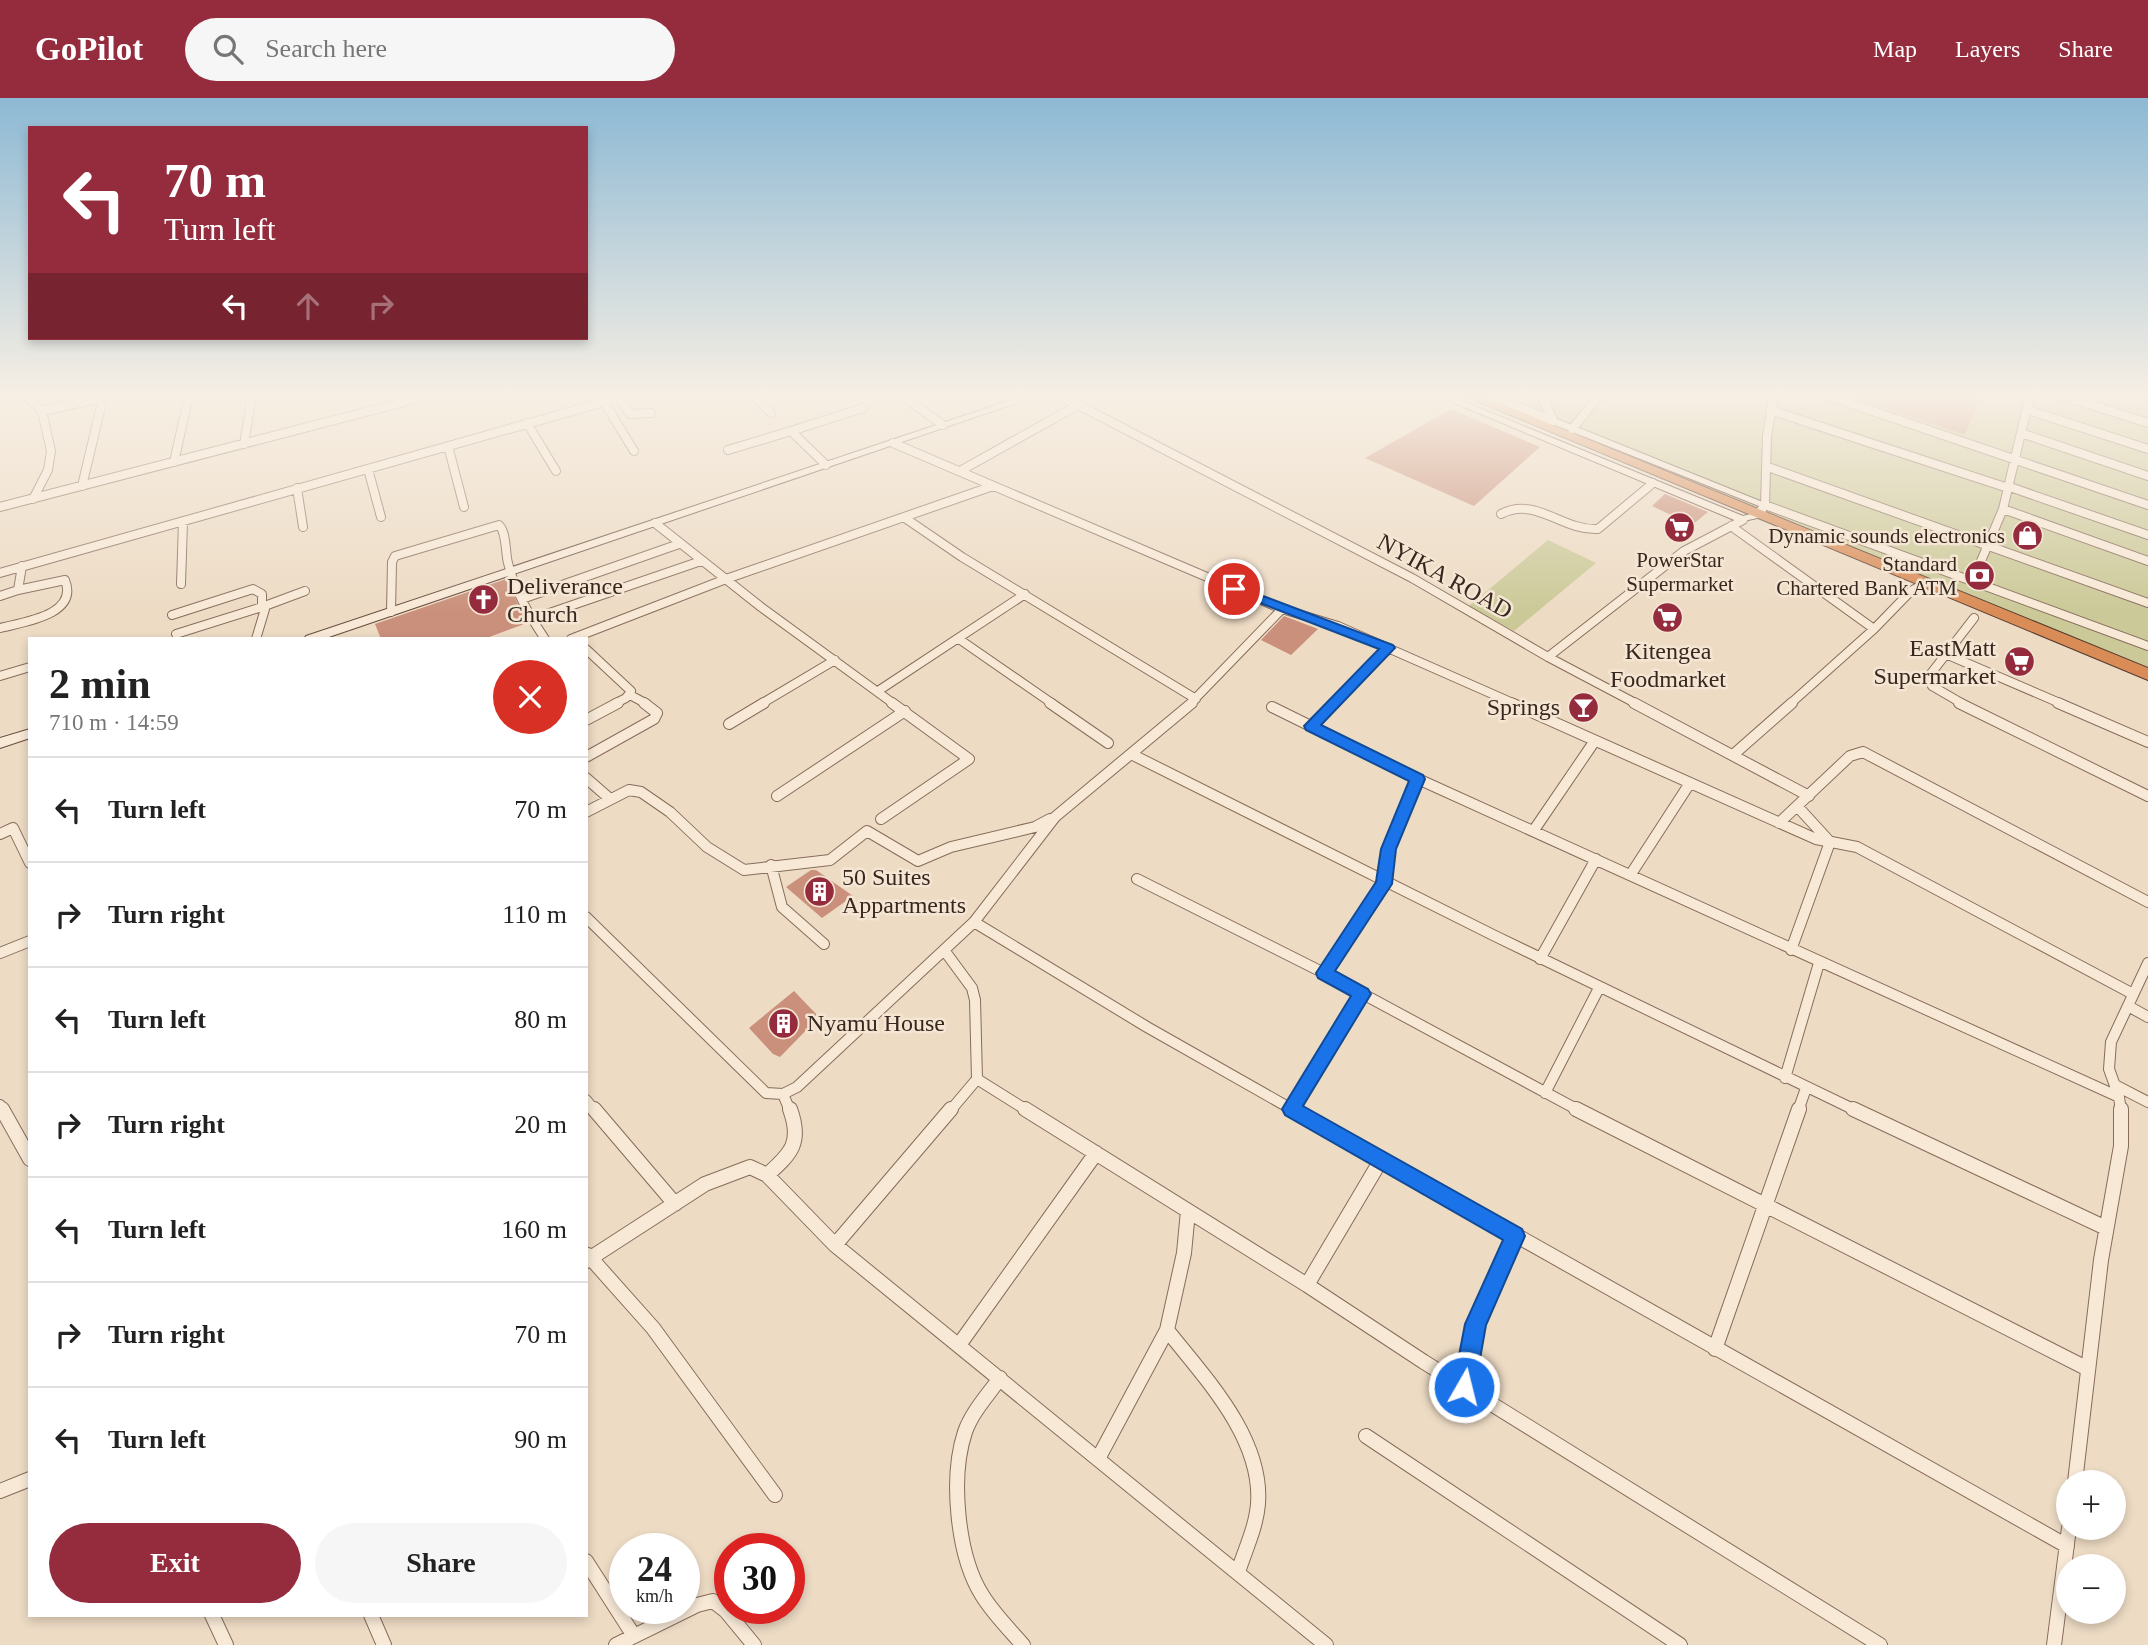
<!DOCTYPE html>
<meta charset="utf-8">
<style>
:root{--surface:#fff;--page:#f6f6f6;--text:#222;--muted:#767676;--line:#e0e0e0;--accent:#952c3d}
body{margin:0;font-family:Georgia,serif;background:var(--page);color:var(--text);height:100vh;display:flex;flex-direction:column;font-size:26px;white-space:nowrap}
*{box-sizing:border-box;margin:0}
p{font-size:23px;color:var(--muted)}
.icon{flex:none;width:38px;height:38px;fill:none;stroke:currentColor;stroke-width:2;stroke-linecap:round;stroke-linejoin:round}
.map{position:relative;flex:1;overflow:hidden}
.side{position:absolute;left:28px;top:539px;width:560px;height:980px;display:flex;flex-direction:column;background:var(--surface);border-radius:0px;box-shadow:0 4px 10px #0003}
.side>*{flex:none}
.hud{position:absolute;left:28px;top:28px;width:560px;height:214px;border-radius:0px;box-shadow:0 4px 10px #0003;background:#952c3d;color:#fff;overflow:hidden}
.tools{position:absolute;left:2056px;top:1372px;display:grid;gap:14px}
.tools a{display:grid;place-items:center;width:70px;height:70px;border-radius:50%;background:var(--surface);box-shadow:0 4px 10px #0003;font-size:35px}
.speed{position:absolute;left:609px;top:1435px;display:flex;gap:14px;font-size:35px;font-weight:700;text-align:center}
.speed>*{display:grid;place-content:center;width:91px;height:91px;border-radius:50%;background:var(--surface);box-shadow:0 4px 10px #0003;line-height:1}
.speed small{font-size:18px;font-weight:400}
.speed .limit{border:10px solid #d22;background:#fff;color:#111}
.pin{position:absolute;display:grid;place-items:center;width:60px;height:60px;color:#fff;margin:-30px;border:4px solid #fff;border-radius:50%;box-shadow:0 2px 7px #0007}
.me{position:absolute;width:77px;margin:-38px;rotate:8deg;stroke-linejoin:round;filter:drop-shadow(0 0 5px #0008)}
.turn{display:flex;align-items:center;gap:24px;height:147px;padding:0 21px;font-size:32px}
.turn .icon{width:91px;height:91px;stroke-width:2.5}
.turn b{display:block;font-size:49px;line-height:60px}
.lanes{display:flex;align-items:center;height:66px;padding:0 21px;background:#0003;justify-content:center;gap:35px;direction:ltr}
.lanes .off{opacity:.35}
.round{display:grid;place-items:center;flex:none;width:74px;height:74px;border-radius:37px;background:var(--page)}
.overview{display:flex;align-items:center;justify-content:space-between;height:119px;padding:0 21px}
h1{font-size:42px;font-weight:700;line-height:52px}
.primary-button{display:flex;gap:14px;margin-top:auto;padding:14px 21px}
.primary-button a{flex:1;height:80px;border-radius:42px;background:var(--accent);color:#fff;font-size:28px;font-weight:700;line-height:80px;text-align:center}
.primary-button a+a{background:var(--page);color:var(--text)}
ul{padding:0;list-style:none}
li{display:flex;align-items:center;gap:21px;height:105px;padding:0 21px;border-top:2px solid var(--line)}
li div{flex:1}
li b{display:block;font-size:26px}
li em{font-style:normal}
header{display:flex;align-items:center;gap:42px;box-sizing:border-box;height:98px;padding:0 35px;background:var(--accent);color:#fff}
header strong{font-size:33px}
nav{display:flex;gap:38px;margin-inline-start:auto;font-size:24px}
.search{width:490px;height:63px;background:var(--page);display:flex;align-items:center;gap:18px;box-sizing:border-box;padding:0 24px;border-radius:38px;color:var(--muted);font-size:26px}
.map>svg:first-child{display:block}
</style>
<header>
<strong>GoPilot</strong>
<div class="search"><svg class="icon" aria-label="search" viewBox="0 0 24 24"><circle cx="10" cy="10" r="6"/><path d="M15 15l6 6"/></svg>Search here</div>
<nav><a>Map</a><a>Layers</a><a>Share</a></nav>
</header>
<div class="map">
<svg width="2148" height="1547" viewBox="0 0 2148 1547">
<rect width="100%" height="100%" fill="#eddbc4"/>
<path fill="#cbc998" d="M1468,297H2148V576Z
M1548,442L1596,465L1514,533L1469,508Z"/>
<path fill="#ca907b" d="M1846,297H1981L1965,337Z
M1451,311L1540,349L1474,408L1365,360Z
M1665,396L1708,414L1692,427L1652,408Z
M506,481L527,525L484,541H381L375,526Z
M1284,518L1318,531L1291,557L1261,542Z
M811,772H816L853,798L822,820L786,789Z
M794,893L819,919L780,959L773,956L749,930Z"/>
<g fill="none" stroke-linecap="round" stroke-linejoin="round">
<defs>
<path id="street-far2" d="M26,297L42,313L51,353L48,372L33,401
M753,297L771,315
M912,297L908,302L943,327
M1059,297L1412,480L1548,559L1637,606
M1129,297L1138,302
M1490,297L1553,323
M1774,297L1767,338L1765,407L2148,548
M1826,297L2148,407
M2060,297L2148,325
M619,300L630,316L651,315
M604,304L634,353
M1770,312L2008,390
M2028,312L2148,351
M42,313L115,297
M527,325L556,373
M1572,331L1600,297
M2021,335L2148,378
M893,345L1282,511L1338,528L1515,606
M244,346L252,297
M448,348L464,409
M728,352L791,333
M174,364L189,297
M826,367L791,333L863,310
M1768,369L2148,505
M368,371L381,419
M960,373L1078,307
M82,388L103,300
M2007,388L2148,437
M297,390L303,429
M0,409L431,297
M2003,411L2148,463
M1501,416C1536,398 1562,433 1598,431L1653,385
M905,420L962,459L1196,601
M655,425L761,509L894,606
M1731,428L1874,531
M0,475L629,297
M1973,482L2003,411L2030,297
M181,486L183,424
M0,498L18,492
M522,501L679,446
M391,514L392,464L395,458L499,427C507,435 505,454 508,465C515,493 529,517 545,541
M172,517L253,491L262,496V509L305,493
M532,521L701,463
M0,530C24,524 79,517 65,482L18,492L22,468
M176,536L262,509L265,511L256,541
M571,541L726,481L993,388
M959,541L1053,606
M586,551L631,593L626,600L614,606
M1948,557L2062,606
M1548,559L1684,453L1743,422
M0,578L30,569
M878,593L1025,496
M630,597L647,606
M761,606L835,562
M1190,606L1282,511
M1333,606L1389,550
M1790,606L1874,531L1911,493L1926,485
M1963,606L1932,588L1929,578L1974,520"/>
<path id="street-far1" d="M1050,605L1108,645
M1511,605L1816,741L1857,749L2133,896
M1634,605L1809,698
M1959,605L2148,698
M2058,605L2148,644
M1272,609L1418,681L2119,999L2121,1013
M586,622L618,605
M729,626L764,605
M1311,628L1334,605
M1131,656L1495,838L1857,1013
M1733,657L1792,605
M586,659L654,621L657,615L644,605
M586,680L609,700
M777,698L905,613
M1797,708L1830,744
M586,714L629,692L641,694L670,714L707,749L744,772L830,762L867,733L918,763L951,749L1035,729L1050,721
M881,721L969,661L892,605
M1779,725L1850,658L1863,654L2148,804
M1534,732L1594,644
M0,736L13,730L30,765
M771,767L782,809L824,846
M1631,776L1690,685
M1137,781L1324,875L1580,1013
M586,819L766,995L783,996L797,989L974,824L1055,719L1192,605
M974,824L1147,929L1295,1013
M944,852L972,890L975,902L977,981L1028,1013
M1791,852L1830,744
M0,855L30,843
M1540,861L1596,761
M1324,875L1384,786L1388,751L1418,681
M2128,908L2148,919
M1785,980L1819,865
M2115,987L2148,1004
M1545,995L1599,890
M783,996L790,1013
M2119,999L2109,971L2111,944L2148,865
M586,1002L595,1013
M0,1007L3,1013
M1291,1011L1362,896
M950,1013L977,981
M1798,1013L1806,990"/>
<path id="street" d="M2,1011L30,1061
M594,1011L675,1106
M1025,1011L1307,1187
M1292,1011L2067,1448
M1576,1011L2088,1271
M1853,1011L2106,1130
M1381,1062L1307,1187L1424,1264L1880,1547
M767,1077C792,1055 802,1044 790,1011
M835,1147L951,1011
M588,1157L653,1230L775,1397
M586,1163L705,1086L750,1069L767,1077L835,1147L1326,1547
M1167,1232C1205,1280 1263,1340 1258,1406C1256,1430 1245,1452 1238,1474
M959,1247L1096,1055
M1715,1251L1799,1011
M1000,1280C988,1297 972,1314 965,1334C950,1379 957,1457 982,1497C993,1515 1009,1531 1023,1547
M1464,1289L1475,1226L1515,1138
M1366,1338L1680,1547
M1099,1359L1167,1232L1184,1155L1188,1113
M2075,1384L2101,1162L2121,1048V1011
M0,1393L30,1381
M586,1463L634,1538
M212,1517L226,1547
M371,1517L384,1547
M616,1547L697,1507L713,1503L726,1513L754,1547
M2054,1547L2069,1430"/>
<path id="secondary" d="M1026,297H1040L323,541H304L306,538Z
M1435,297H1448L1743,418L1754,415L1759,408L1550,325L1536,297H1546L1557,321L1770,407L1762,419L1739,424Z
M30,631V640L0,650V640Z"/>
<path id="highway" d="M1462,297H1479L2148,570V582Z"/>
</defs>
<use href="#street-far2" stroke="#876c5b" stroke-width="10"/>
<use href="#street-far1" stroke="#876c5b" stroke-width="12"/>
<use href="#street" stroke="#876c5b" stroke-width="16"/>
<use href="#secondary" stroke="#694d3e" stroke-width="2"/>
<use href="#highway" stroke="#553b2f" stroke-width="2"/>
<use href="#street-far2" stroke="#f8e9d7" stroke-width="8"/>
<use href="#street-far1" stroke="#f8e9d7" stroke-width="10"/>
<use href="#street" stroke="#f8e9d7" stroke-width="14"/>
<use href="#secondary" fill="#f8e9d7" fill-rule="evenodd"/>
<use href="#highway" fill="#da8c57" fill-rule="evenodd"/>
</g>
<linearGradient id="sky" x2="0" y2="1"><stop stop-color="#8db9d4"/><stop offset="0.58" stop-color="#f7efe4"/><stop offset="1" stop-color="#f7efe4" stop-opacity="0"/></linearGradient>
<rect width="2148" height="514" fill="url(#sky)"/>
<path fill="#1a73e8" stroke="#114b97" stroke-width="2" d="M1234,487L1393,547L1395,550L1321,627L1423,677L1425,681L1396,751L1392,786L1335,873L1368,891L1371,896L1303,1008L1522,1131L1525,1138L1486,1227L1475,1289L1472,1296L1464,1299L1456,1296L1453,1289L1465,1226L1503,1142L1285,1017L1282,1011L1351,898L1318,880L1316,875L1376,784L1381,751L1409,683L1306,632L1304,628L1379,551L1229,493L1228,491Z"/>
<defs>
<symbol id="supermarket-disc" viewBox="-11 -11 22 22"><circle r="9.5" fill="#952c3d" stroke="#f5e6d4"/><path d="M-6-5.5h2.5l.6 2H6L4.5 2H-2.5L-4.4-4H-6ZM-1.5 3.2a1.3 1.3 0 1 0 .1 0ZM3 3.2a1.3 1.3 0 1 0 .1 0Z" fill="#fff"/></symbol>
<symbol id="shop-disc" viewBox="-11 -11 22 22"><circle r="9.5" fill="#952c3d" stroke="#f5e6d4"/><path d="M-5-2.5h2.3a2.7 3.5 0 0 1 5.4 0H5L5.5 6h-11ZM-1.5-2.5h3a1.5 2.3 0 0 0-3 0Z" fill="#fff"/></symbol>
<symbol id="bank-disc" viewBox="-11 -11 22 22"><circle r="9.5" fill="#952c3d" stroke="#f5e6d4"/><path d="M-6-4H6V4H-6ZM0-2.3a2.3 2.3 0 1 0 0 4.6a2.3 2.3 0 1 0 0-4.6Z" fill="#fff"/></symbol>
<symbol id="church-disc" viewBox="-11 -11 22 22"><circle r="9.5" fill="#952c3d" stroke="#f5e6d4"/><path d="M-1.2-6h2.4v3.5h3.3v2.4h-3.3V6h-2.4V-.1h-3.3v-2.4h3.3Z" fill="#fff"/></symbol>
<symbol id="bar-disc" viewBox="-11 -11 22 22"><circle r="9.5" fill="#952c3d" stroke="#f5e6d4"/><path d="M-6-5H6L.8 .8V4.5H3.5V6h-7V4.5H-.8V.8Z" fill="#fff"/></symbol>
<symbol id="building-disc" viewBox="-11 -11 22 22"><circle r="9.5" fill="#952c3d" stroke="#f5e6d4"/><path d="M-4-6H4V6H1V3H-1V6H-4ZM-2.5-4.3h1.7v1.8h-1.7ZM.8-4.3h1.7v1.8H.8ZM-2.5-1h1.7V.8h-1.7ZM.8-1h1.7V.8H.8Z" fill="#fff"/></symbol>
</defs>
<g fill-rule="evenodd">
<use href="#supermarket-disc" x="1662" y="412" width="35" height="35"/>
<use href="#shop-disc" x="2010" y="420" width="35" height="35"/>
<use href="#bank-disc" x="1962" y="460" width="35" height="35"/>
<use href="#church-disc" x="466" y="484" width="35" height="35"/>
<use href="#supermarket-disc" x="1650" y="502" width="35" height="35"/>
<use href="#supermarket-disc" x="2002" y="546" width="35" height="35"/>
<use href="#bar-disc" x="1566" y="592" width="35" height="35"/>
<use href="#building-disc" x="802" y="776" width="35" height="35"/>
<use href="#building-disc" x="766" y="908" width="35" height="35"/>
</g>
<g text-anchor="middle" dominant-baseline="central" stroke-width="5" stroke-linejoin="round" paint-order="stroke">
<g font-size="21" fill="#38271f" stroke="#f5e6d4" text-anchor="end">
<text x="2005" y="438">Dynamic sounds electronics</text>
<text x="1680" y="462" text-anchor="middle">PowerStar<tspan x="1680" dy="24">Supermarket</tspan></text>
<text x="1957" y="466">Standard<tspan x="1957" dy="24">Chartered Bank ATM</tspan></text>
</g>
<g font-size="24" fill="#38271f" stroke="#f5e6d4">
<text transform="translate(1445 478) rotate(29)">NYIKA ROAD</text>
</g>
<g font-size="24" fill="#38271f" stroke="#f5e6d4" text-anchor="start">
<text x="507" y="488">Deliverance<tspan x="507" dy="28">Church</tspan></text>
<text x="1996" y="550" text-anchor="end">EastMatt<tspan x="1996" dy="28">Supermarket</tspan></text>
<text x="1668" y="553" text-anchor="middle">Kitengea<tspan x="1668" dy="28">Foodmarket</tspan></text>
<text x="1560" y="609" text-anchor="end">Springs</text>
<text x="842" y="779">50 Suites<tspan x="842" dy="28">Appartments</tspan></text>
<text x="807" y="925">Nyamu House</text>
</g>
</g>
</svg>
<div class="tools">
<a>+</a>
<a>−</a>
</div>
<div class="speed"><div>24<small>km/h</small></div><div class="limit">30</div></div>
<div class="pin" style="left:1234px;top:491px;background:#d93025"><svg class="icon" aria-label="arrive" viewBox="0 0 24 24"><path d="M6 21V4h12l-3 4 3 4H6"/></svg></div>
<svg class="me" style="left:1464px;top:1289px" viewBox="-20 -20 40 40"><circle r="17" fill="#1a73e8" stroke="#fff" stroke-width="3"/><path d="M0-11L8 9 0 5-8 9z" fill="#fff"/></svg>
<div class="hud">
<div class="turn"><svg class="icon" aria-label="left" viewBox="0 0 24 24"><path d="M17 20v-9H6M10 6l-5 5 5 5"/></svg><div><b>70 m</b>Turn left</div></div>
<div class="lanes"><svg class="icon" aria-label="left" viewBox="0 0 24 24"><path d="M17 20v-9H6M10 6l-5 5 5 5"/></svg><svg class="icon off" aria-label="ahead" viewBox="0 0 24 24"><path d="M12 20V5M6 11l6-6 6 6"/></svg><svg class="icon off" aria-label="right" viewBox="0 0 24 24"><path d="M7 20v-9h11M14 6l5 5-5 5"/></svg></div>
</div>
<section class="side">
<div class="overview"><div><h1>2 min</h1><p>710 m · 14:59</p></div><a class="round" style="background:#d93025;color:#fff"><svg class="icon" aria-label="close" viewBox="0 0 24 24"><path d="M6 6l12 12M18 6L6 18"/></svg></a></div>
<ul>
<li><svg class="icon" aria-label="left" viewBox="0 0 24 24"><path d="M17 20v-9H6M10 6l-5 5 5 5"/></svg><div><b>Turn left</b></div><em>70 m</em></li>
<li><svg class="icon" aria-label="right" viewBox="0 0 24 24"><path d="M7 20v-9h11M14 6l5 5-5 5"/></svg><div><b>Turn right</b></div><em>110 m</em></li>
<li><svg class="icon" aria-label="left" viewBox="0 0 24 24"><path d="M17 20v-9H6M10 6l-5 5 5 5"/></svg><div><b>Turn left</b></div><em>80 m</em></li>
<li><svg class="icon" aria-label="right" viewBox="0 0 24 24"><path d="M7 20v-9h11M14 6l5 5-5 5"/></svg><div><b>Turn right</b></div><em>20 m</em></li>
<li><svg class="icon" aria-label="left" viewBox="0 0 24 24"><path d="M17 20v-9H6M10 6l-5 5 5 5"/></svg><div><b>Turn left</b></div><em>160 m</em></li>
<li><svg class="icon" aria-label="right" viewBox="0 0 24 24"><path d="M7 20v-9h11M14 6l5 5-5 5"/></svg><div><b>Turn right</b></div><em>70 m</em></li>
<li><svg class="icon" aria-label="left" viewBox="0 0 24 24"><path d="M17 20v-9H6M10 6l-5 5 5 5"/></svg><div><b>Turn left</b></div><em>90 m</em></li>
</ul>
<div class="primary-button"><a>Exit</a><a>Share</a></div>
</section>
</div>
